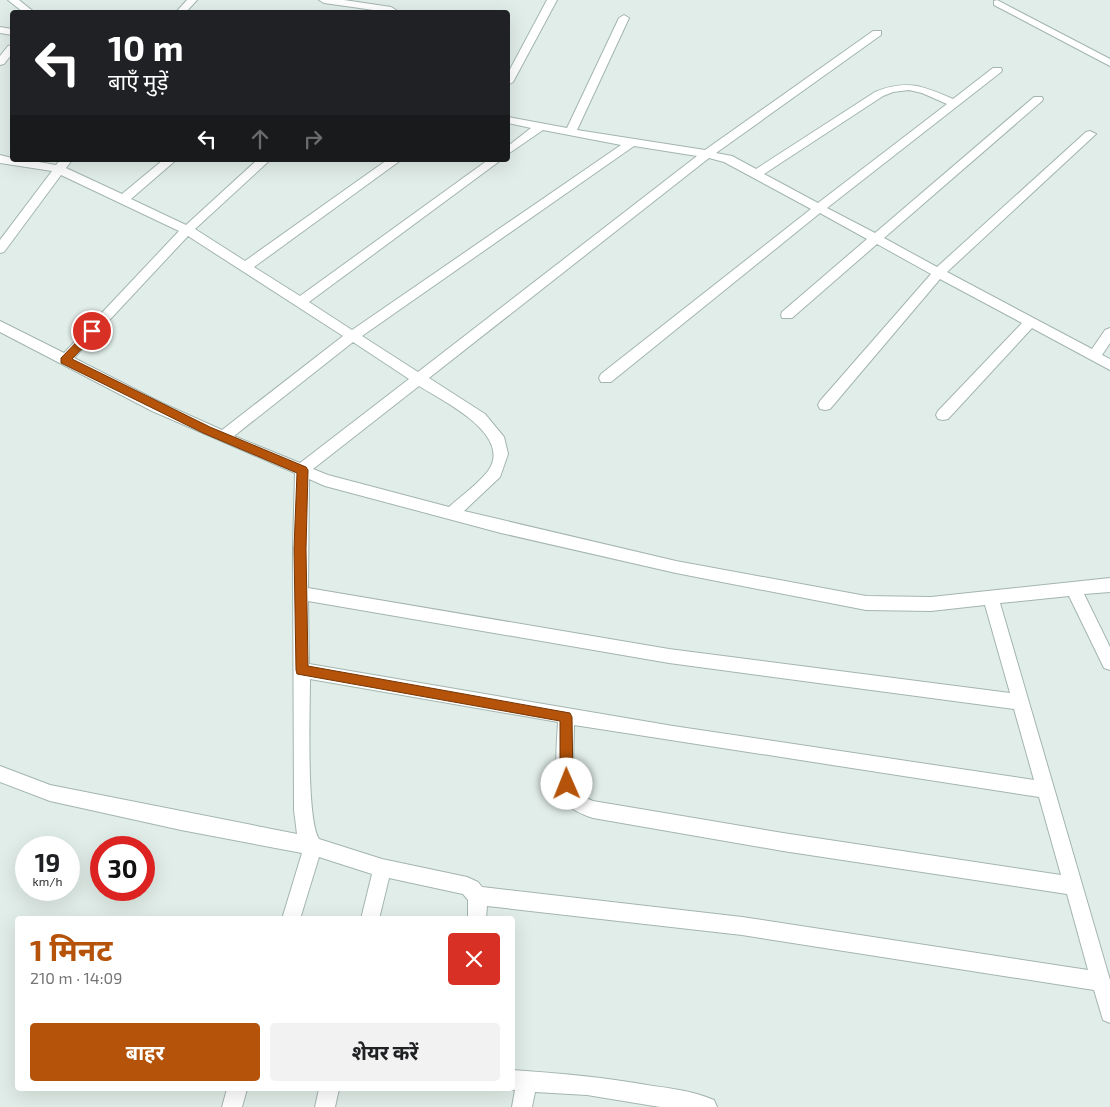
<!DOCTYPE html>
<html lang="hi">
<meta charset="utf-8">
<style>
:root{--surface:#fff;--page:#f2f2f2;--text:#202124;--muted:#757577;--accent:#b45309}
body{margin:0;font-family:"Exo 2","Noto Sans Devanagari",sans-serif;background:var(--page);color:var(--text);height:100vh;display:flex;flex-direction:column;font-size:19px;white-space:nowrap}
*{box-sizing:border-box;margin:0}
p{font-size:16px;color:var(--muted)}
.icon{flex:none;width:28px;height:28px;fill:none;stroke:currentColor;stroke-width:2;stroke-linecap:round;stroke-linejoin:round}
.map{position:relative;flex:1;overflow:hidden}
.drawer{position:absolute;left:15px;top:916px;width:500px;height:175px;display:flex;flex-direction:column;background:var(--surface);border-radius:5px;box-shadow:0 5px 20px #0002}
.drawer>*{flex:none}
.hud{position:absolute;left:10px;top:10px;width:500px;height:152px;border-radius:5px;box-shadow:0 5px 20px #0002;background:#202124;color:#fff;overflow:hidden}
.speed{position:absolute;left:15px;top:836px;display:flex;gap:10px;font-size:25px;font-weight:700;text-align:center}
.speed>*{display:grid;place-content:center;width:65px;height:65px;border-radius:50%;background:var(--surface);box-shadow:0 5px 20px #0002;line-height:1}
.speed small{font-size:12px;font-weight:400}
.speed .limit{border:8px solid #d22;background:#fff;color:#111}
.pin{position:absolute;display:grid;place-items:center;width:42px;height:42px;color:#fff;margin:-21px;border:2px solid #fff;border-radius:50%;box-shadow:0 1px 5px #0007}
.me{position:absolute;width:55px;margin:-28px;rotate:359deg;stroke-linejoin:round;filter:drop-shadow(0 0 4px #0008)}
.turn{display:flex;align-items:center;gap:18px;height:105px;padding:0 15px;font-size:22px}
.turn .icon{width:65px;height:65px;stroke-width:2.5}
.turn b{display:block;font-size:35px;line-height:42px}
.lanes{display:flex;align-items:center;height:48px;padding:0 15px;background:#0003;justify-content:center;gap:25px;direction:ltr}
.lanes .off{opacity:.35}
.round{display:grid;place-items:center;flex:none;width:52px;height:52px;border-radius:5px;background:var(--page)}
.head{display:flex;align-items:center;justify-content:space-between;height:85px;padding:0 15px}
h1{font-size:30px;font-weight:700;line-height:38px;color:var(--accent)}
.action{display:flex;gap:10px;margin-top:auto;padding:10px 15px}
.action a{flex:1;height:58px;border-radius:5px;background:var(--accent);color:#fff;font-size:20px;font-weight:700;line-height:58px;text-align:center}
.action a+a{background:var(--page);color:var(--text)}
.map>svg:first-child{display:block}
</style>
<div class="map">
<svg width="1110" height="1107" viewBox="0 0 1110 1107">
<rect width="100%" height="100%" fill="#e1ede8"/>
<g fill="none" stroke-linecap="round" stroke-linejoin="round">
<defs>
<path id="minor" d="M8,0H19L34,12H23Z
M187,0H197L186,12H176Z
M319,0H344L391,7L396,10L394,12H388L324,3Z
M547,0H557L513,82L508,85V73Z
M997,0L1110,59V66L994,5V1Z
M624,15L629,18L577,130L705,150L873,31H881V35L716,153L732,156L756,169L875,92C907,79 923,86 953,99L993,68H1001L1002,70L1001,72L827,208L875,233L1034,97H1042L1043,99L1042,101L884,238L937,267L1086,132L1090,131L1096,134L947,272L1092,349L1105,330L1110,328V343L1102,355L1110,359V370L1032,328L948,419L943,420L938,419L936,415L938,411L1022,323L940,279L830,409L825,410L820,409L818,405L820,401L931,274L877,244L792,318H782L781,315L782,312L867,239L820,213L611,382H601L599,378L601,374L811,209L724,162L709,158L429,378L485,414L504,437L508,454L500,477L464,511L676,561L866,596L931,597L1110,578V592L1084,594L1110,647V670L1104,668L1069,596L1000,603L1110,980V1023L1103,1020L1094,990L742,935L487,906L486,919H468V900L463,894L389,878L379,919H361L372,874L319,857L300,919H282L302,853L181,830L50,801L0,782V766L50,785L297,834L294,810L293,549L295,473L152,411L0,332V321L64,353L179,231L61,175L4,252L0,253V240L52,171L0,163V155L12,158V160H27L56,165L60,160H72L66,168L122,194L163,160H176L131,199L186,225L257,160H270L195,229L245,261L387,160H401L254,267L300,296L488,160H501L309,302L352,330L621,145L543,130L508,154V146L531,128L508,123V117L567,128L619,18ZM909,90L922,93L947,104L818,203L764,174L883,96L893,92ZM634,146L697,156L418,372L362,336ZM188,236L343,336L222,430L162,403L74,358ZM353,342L409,379L300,463L234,436ZM419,386C443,401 514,435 488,471C478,484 461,496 449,507L328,475L313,469ZM309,479L325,486L501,533L676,573L866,610L931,611L985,605L1010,693L669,649L308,588ZM308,601L669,663L1014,709L1034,780L673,726L309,664ZM310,679L558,722C557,743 552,787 566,803C573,811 584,815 593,818L783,851L1067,894L1088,970L742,917L482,887L478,882L467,877L382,859L319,839C306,819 310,709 310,679ZM574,725L1039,797L1061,875L783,833L593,801C588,799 580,796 577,790C571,777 574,740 574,725Z
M0,27L12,29V35L0,33Z
M12,45V54L4,64L0,65V56L8,46Z
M512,1070C558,1073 602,1077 647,1085C669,1088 693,1091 714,1100L717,1107H660L587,1095L535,1092L532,1107H512L515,1090L509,1089H512Z
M227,1089H247L242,1107H222Z
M319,1089H339L335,1107H315Z"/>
</defs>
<use href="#minor" stroke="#a3b5b0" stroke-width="2"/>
<use href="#minor" fill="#fff" fill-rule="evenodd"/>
</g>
<path fill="#b45309" stroke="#753606" d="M92,328L96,329V334L72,359L210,427L306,467L308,470L306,549L308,666L570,713L572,717L573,784L571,789L567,790L562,789L560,784V721L297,674L296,670L294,549L297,473L203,433L61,363V358L89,329Z"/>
</svg>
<div class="speed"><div>19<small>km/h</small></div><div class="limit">30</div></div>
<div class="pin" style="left:92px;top:331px;background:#d93025"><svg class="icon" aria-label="arrive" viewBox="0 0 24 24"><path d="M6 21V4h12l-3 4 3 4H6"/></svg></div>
<svg class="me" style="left:567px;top:784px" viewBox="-20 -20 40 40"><circle r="19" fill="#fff"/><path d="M0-13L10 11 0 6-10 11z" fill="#b45309"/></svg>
<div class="hud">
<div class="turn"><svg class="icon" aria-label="left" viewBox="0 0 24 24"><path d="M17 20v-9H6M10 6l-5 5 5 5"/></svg><div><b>10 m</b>बाएँ मुड़ें</div></div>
<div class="lanes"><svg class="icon" aria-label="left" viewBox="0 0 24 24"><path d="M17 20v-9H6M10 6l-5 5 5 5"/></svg><svg class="icon off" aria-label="ahead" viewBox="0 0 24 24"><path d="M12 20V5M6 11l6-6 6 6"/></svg><svg class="icon off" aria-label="right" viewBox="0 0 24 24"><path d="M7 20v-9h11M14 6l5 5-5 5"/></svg></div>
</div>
<section class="drawer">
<div class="head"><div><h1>1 मिनट</h1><p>210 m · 14:09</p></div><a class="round" style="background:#d93025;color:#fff"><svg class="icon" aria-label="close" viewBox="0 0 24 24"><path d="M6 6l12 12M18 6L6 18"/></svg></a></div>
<div class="action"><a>बाहर</a><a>शेयर करें</a></div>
</section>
</div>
